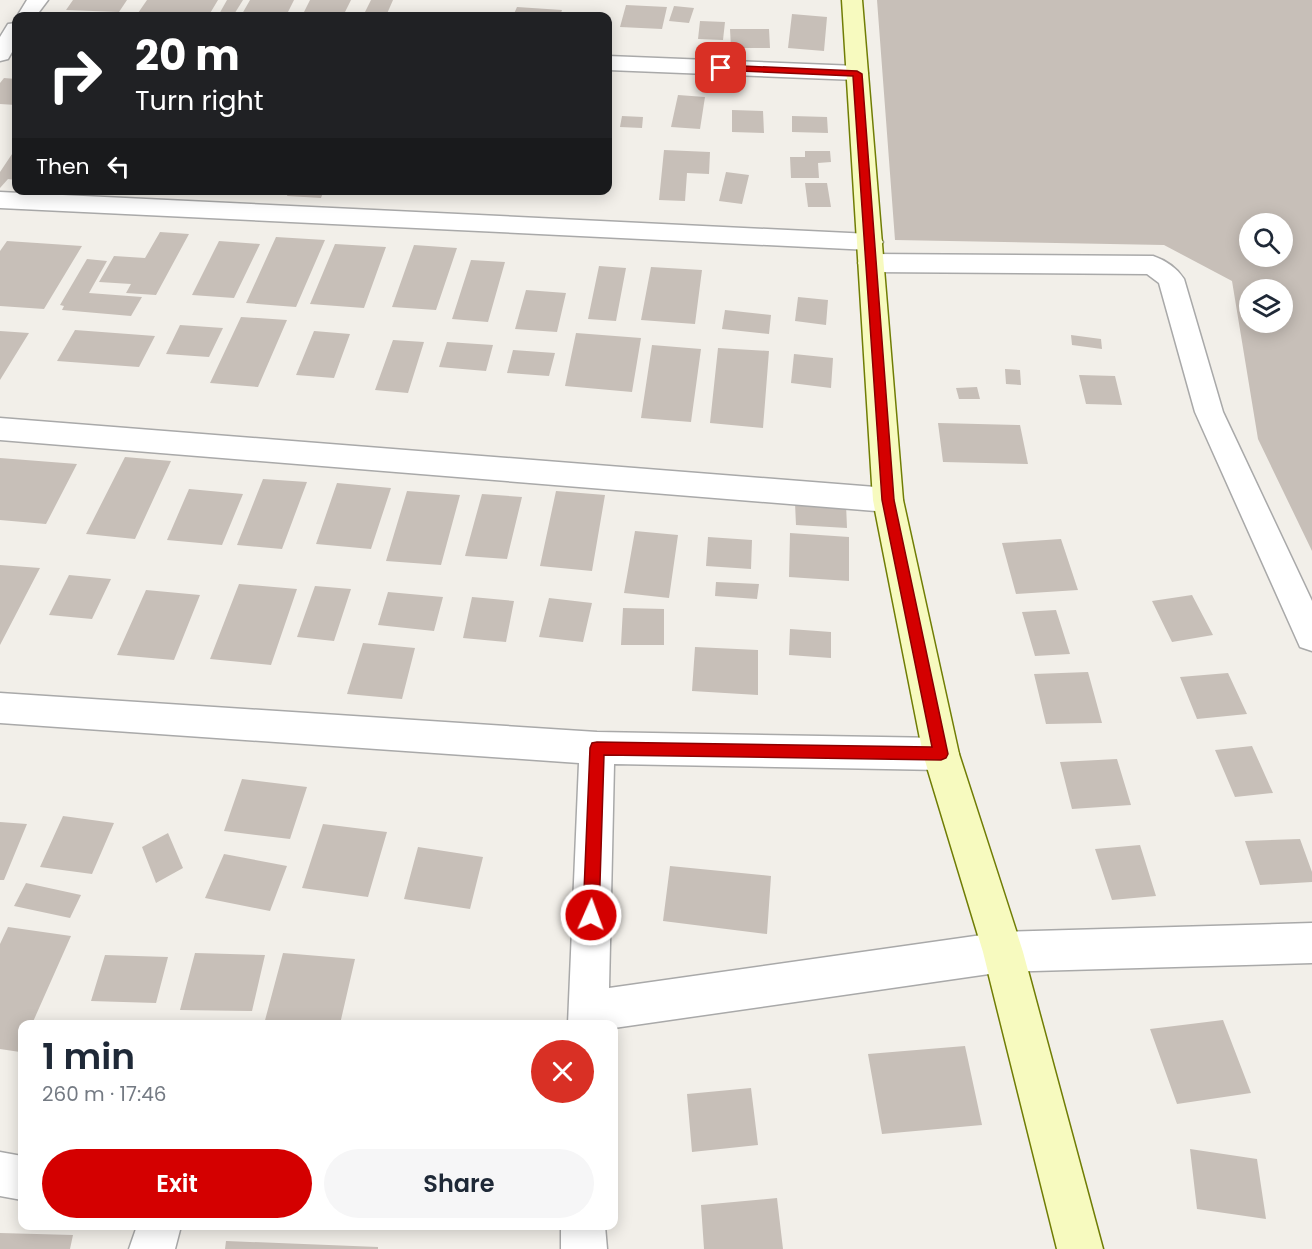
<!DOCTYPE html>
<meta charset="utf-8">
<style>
:root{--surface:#fff;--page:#f6f6f7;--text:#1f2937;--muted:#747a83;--accent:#d40000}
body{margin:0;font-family:Poppins,sans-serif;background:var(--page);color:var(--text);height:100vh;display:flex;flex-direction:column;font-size:22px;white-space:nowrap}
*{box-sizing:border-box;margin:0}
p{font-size:20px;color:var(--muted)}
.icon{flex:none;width:33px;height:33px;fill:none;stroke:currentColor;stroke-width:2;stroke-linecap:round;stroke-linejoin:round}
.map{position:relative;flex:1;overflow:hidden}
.sheet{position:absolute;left:18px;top:1020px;width:600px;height:210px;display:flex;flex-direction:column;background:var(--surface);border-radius:12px;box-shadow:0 3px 15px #0003}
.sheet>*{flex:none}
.top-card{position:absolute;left:12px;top:12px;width:600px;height:183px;border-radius:12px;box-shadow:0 3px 15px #0003;background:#202124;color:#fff;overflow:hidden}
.buttons{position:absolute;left:1239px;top:213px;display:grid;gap:12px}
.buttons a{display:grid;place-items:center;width:54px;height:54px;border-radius:50%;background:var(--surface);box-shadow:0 3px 15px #0003;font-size:30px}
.pin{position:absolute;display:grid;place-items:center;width:51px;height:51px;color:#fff;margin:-26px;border-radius:12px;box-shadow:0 3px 9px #0006}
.me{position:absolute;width:66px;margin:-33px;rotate:2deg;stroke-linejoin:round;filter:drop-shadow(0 0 4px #0008)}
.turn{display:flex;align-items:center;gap:21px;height:126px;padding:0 24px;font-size:27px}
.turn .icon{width:78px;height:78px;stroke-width:2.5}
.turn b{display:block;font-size:42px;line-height:51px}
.then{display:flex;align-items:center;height:57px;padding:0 24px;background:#0003;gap:12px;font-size:22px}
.round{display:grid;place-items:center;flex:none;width:63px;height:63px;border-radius:32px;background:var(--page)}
.headline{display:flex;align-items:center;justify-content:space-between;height:102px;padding:0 24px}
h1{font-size:36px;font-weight:600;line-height:45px}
.cta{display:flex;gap:12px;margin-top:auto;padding:12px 24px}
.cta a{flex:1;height:69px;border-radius:36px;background:var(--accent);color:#fff;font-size:24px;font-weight:600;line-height:69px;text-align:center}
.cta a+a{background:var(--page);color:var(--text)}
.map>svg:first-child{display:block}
</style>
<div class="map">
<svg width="1312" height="1249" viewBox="0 0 1312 1249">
<rect width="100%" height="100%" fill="#f2efe9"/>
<path fill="#c7bfb8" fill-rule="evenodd" d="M73,0H127L119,12L66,10Z
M147,0H218L209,15L177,13L175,16H136Z
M227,0H243L233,16H218Z
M250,0H294L286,16L242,14Z
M310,0H351L343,16H302Z
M371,0H393L386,16H363Z
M877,0H1312V551L1258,439L1232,281L1164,245L895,240ZM1250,224H1282V256H1250ZM1250,290H1282V322H1250Z
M626,5L667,7L662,29L620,27Z
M674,6L694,8L689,23L669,21Z
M517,7L562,10L560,16H513Z
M792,14L827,17L824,51L788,48Z
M700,21L725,22L723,40L698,39Z
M730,29H769L770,48H731Z
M4,78L16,79V105L0,104V83Z
M678,95L705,97L700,129L671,127Z
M732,110L763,111L764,133L732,132Z
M622,116L643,117L642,128L620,127Z
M792,116L827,117L828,133L792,132Z
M664,150L710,152L709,174L687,173L685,201L659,200Z
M14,151H16V180L8,179L0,188V172Z
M805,151H830L831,162L818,163L819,178H791L790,157H805Z
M726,172L749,175L742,204L719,201Z
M805,183H827L831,207H808Z
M289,190H324L321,198L287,196Z
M332,190H356L354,195L330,194Z
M160,232L189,234L156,295L126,293L131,284L99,282L114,256L145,258Z
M276,237L325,240L296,307L246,303Z
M7,241L82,246L44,309L0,306V251Z
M219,241L260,244L234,298L192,295Z
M335,244L386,247L364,308L310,304Z
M414,245L457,248L436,310L392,307Z
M87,259L107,261L89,293L142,297L131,316L62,310L64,306L60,305Z
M471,260L505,262L488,322L452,319Z
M599,266L626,268L616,321L588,319Z
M651,267L702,270L695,324L641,320Z
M526,290L566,293L557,332L515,329Z
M798,297L828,300L826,325L795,321Z
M725,310L771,315L769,334L722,329Z
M241,317L287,320L258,387L210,383Z
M180,325L223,328L209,357L166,354Z
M75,330L155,336L139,367L57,361Z
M0,331L29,333L0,380Z
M314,331L350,334L334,378L296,375Z
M576,333L641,338L632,392L565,386Z
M1071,335L1101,339L1102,349L1072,345Z
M393,340L424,342L408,393L375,390Z
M447,342L493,345L486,371L439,367Z
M652,345L701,349L691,422L641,418Z
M718,348L769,351L763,428L710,423Z
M513,350L555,353L549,376L507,373Z
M794,354L833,358L831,388L791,383Z
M1005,369L1020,370L1021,385L1006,384Z
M1079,375L1115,376L1122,405L1086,404Z
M977,387L980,399H959L956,388Z
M938,423L1020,425L1028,464L943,462Z
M125,457L171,461L135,539L86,534Z
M0,458L77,464L46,524L0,520Z
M263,479L307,482L282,549L237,545Z
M337,483L391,488L371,549L316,544Z
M189,489L243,494L222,545L167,540Z
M407,491L460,495L441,565L386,561Z
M556,491L605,495L592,571L540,566Z
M482,494L522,497L507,559L465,556Z
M795,503L846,504L847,528L796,525Z
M635,531L678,535L669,598L624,593Z
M790,533L849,537V581L789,577Z
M708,537L752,540L751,569L706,566Z
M1061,539L1078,590L1016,594L1002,543Z
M0,565L40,568L0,645Z
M69,575L111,579L92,619L49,615Z
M716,582L759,584L757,599L715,596Z
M239,584L297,589L271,665L210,659Z
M315,586L351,589L334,641L297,637Z
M146,590L200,595L174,660L117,655Z
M388,592L443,597L434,631L378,625Z
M1192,595L1213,635L1172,642L1152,601Z
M472,597L514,601L506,642L463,638Z
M549,598L592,603L583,642L539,637Z
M623,608L664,609V645H621Z
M1056,610L1070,654L1035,656L1022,612Z
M790,629L831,632V658L789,655Z
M363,643L415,648L402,699L347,694Z
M695,647L758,650V695L692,691Z
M1088,672L1102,723L1046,724L1034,674Z
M1228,673L1247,714L1197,719L1180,677Z
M1252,746L1273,793L1235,797L1215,750Z
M1117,759L1131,805L1072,809L1060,762Z
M242,779L307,787L290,839L224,831Z
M63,816L114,823L92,874L40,867Z
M0,822L27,824L4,880H0Z
M323,824L387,832L368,897L302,888Z
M168,833L183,868L156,883L142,847Z
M1300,839L1312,872V882L1260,885L1245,841Z
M1140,845L1156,896L1112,900L1095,849Z
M418,847L483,857L470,909L404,899Z
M224,854L287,866L270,911L205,898Z
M670,866L771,876L767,934L663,921Z
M26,883L81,895L70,918L14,906Z
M8,927L71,936L32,1024H22V1046L20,1052L0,1049V944Z
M195,953L265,955L252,1011L180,1010Z
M283,953L355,959L340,1024H264Z
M105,955L168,957L156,1003L91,1001Z
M1223,1020L1251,1093L1177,1104L1150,1029Z
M965,1046L982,1125L882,1134L868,1054Z
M751,1088L758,1145L692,1152L687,1094Z
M1190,1149L1257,1159L1266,1219L1197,1209Z
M777,1198L783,1249H704L701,1205Z
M0,1233L73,1235L70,1249H0Z
M226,1241L378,1247V1249H225Z"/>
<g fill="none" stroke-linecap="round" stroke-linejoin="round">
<defs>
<path id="street" d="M27,0H48L36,16L16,18Z
M16,23V45L8,59L0,61V37L8,24Z
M608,56L857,66L865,68L868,73L865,78L857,80L608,70Z
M0,192L870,234L879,236L883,242L879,248L870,250L0,208Z
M871,254L1153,256C1165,260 1177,268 1184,279L1223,412L1312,601V651L1300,647L1195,412L1159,283L1147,274L871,272L862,269L858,263L862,257Z
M0,418L888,488L899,492L903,500L899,508L888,512L0,440Z
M0,693L597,732L941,738L954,743L959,754L954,765L941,770L614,764L609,988L1003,932L1312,923V963L1003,972L614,1028V1024H568L579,763L0,723Z
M0,1152L22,1156V1200L0,1196Z
M137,1226H181L175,1249H129Z
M561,1226H605L607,1249H561Z"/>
<path id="secondary" d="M842,0H862L903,500L959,754L1023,952L1103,1249H1057L983,952L923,754L873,500Z"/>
</defs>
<use href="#street" stroke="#a9a9a9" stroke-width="3"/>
<use href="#secondary" stroke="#707d05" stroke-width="3"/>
<use href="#street" fill="#fff" fill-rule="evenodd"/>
<use href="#secondary" fill="#f7fabf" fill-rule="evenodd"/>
</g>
<path fill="#d40000" stroke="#8a0000" stroke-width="1.5" d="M721,65L857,71L862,74L894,500L948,754L946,758L941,760L604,755L599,915L597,921L591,923L586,921L583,915L590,748L592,743L597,742L932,747L882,500L853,76L718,70L716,68Z"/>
</svg>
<div class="buttons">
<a><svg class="icon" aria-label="search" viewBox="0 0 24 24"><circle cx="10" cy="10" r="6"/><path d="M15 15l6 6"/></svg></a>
<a><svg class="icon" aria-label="layers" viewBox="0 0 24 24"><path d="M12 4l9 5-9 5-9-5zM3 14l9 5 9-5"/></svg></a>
</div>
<div class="pin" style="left:721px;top:68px;background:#d93025"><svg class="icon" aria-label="arrive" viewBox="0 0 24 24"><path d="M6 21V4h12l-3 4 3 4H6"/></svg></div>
<svg class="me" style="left:591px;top:915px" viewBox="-20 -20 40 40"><circle r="17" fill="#d40000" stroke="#fff" stroke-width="3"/><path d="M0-11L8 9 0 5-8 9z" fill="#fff"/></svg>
<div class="top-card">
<div class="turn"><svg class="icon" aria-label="right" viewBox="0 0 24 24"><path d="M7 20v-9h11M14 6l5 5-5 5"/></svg><div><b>20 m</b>Turn right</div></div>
<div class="then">Then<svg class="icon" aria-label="left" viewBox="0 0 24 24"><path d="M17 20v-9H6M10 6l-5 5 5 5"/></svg></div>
</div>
<section class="sheet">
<div class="headline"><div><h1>1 min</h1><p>260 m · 17:46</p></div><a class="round" style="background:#d93025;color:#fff"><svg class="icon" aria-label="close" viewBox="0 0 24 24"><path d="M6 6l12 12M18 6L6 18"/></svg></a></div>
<div class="cta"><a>Exit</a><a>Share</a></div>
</section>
</div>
